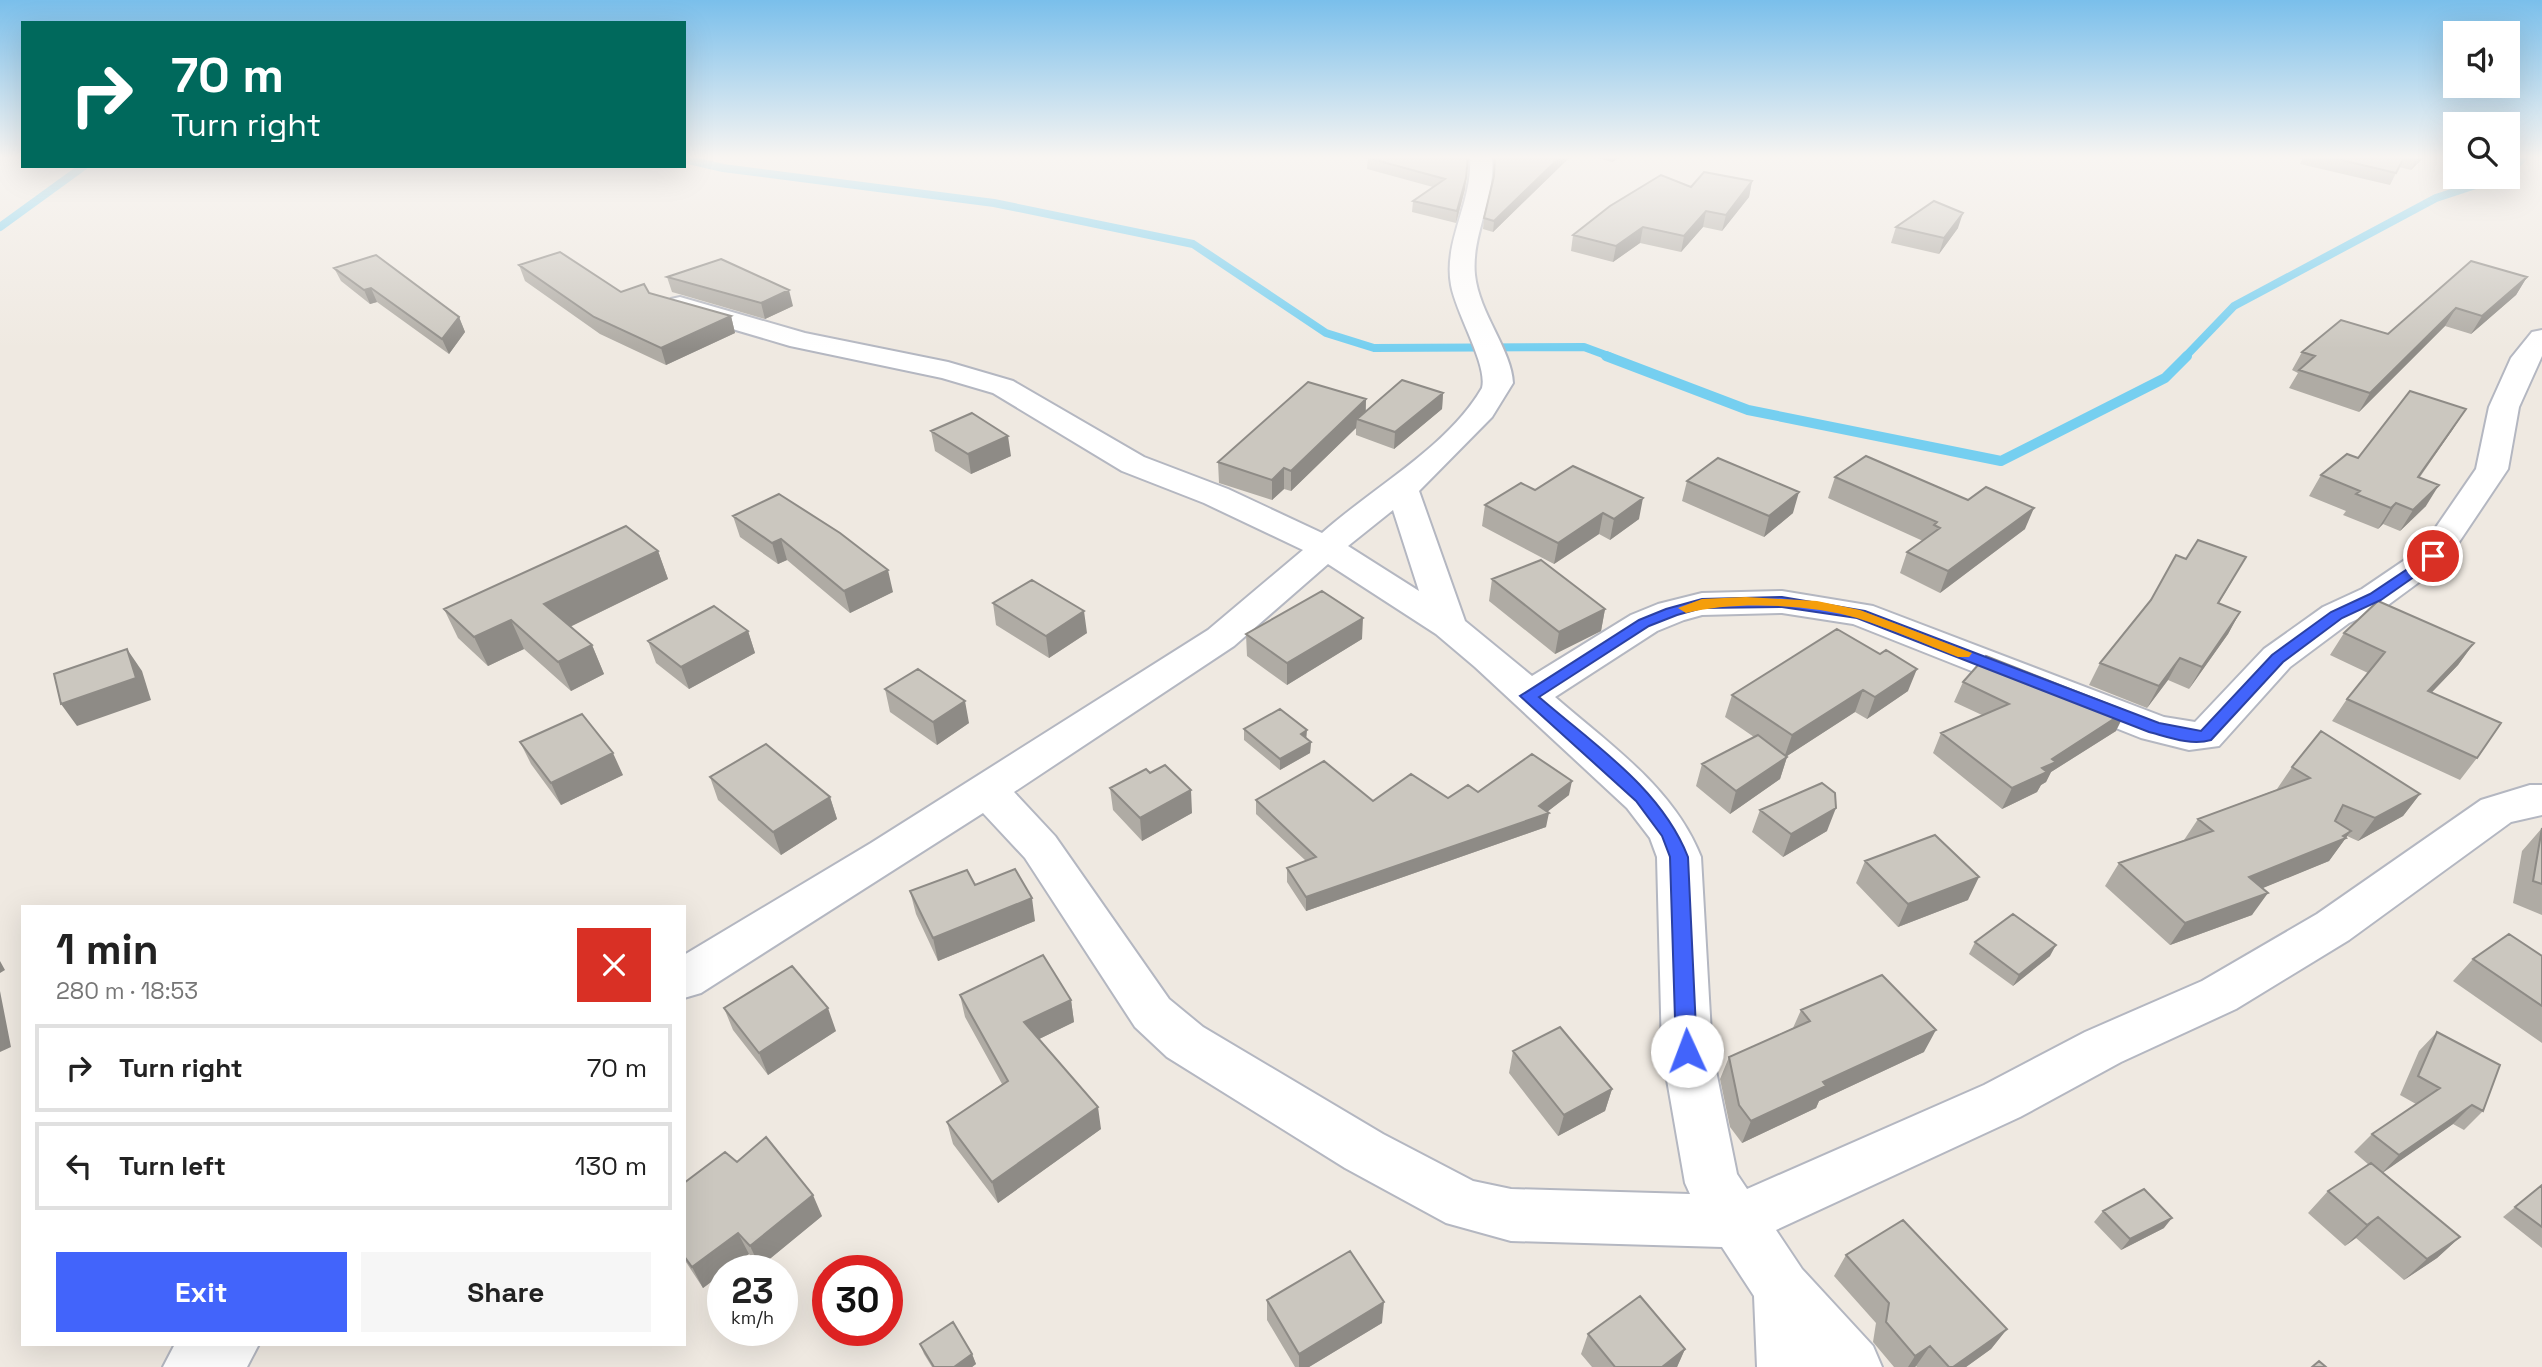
<!DOCTYPE html>
<meta charset="utf-8">
<style>
:root{--surface:#fff;--page:#f6f6f6;--text:#222;--muted:#767676;--line:#e0e0e0;--accent:#4264fb}
body{margin:0;font-family:"Space Grotesk",sans-serif;background:var(--page);color:var(--text);height:100vh;display:flex;flex-direction:column;font-size:26px;white-space:nowrap}
*{box-sizing:border-box;margin:0}
p{font-size:23px;color:var(--muted)}
.icon{flex:none;width:38px;height:38px;fill:none;stroke:currentColor;stroke-width:2;stroke-linecap:round;stroke-linejoin:round}
.map{position:relative;flex:1;overflow:hidden}
.side{position:absolute;left:21px;top:905px;width:665px;height:441px;display:flex;flex-direction:column;background:var(--surface);border-radius:0px;box-shadow:0 7px 28px #0002}
.side>*{flex:none}
.top-card{position:absolute;left:21px;top:21px;width:665px;height:147px;border-radius:0px;box-shadow:0 7px 28px #0002;background:#00695c;color:#fff;overflow:hidden}
.fabs{position:absolute;left:2443px;top:21px;display:grid;gap:14px}
.fabs a{display:grid;place-items:center;width:77px;height:77px;border-radius:0px;background:var(--surface);box-shadow:0 7px 28px #0002;font-size:35px}
.speed{position:absolute;left:707px;top:1255px;display:flex;gap:14px;font-size:35px;font-weight:700;text-align:center}
.speed>*{display:grid;place-content:center;width:91px;height:91px;border-radius:50%;background:var(--surface);box-shadow:0 7px 28px #0002;line-height:1}
.speed small{font-size:18px;font-weight:400}
.speed .limit{border:10px solid #d22;background:#fff;color:#111}
.pin{position:absolute;display:grid;place-items:center;width:60px;height:60px;color:#fff;margin:-30px;border:4px solid #fff;border-radius:50%;box-shadow:0 2px 7px #0007}
.me{position:absolute;width:77px;margin:-38px;rotate:358deg;stroke-linejoin:round;filter:drop-shadow(0 0 5px #0008)}
.turn{display:flex;align-items:center;gap:24px;height:147px;padding:0 35px;font-size:32px}
.turn .icon{width:91px;height:91px;stroke-width:2.5}
.turn b{display:block;font-size:49px;line-height:60px}
.round{display:grid;place-items:center;flex:none;width:74px;height:74px;border-radius:0px;background:var(--page)}
.overview{display:flex;align-items:center;justify-content:space-between;height:119px;padding:0 35px}
h1{font-size:42px;font-weight:600;line-height:52px}
.button{display:flex;gap:14px;margin-top:auto;padding:14px 35px}
.button a{flex:1;height:80px;border-radius:0px;background:var(--accent);color:#fff;font-size:28px;font-weight:600;line-height:80px;text-align:center}
.button a+a{background:var(--page);color:var(--text)}
ul{padding:0;list-style:none}
li{display:flex;align-items:center;gap:21px;height:88px;margin:0 14px 10px;padding:0 21px;border:4px solid var(--line);border-radius:0px}
li div{flex:1}
li b{display:block;font-size:26px}
li em{font-style:normal}
.map>svg:first-child{display:block}
</style>
<div class="map">
<svg width="2542" height="1367" viewBox="0 0 2542 1367">
<rect width="100%" height="100%" fill="#efe9e1"/>
<g fill="none" stroke-linecap="round" stroke-linejoin="round">
<path stroke="#75cff0" stroke-width="8" d="M684,159L723,168L994,203L1193,244L1326,333L1374,348L1584,347L1611,357
M2508,173L2524,157
M0,227L84,166
M2185,357L2234,306L2436,198L2500,177"/>
<path stroke="#75cff0" stroke-width="10" d="M1606,356L1748,410L2001,461L2165,378L2187,356"/>
<defs>
<path id="minor" d="M1470,157H1492C1496,198 1471,235 1475,275C1479,313 1512,351 1513,383L1492,417L1419,491L1465,621L1532,676L1631,615L1658,604L1702,593L1782,591L1873,606L2164,717L2195,722L2264,649L2323,607L2362,589L2421,549L2476,469L2489,407L2511,358L2532,332L2542,330V356L2519,407L2508,469L2445,563L2388,605L2349,623L2290,667L2219,746L2189,750L2141,738L1853,624L1782,613L1702,615L1684,620L1657,631L1555,697C1609,744 1674,788 1701,857L1712,1051L1737,1174L1747,1189L1984,1085L2085,1032L2202,981L2317,914L2481,800L2530,785H2542V815L2511,822L2349,940L2236,1009L2121,1062L2020,1117L1776,1230L1802,1269L1873,1346L1882,1367H1757L1754,1296L1722,1247L1511,1241L1446,1223L1345,1168L1167,1057L1135,1027L1025,858L983,813L701,993L684,998V955L871,843L1208,630L1303,550L1204,503L1122,471L993,393L942,378L790,346L671,311L667,305L671,299L680,297L805,333L948,362L1013,381L1144,457L1228,489L1322,533C1372,488 1448,447 1482,388C1488,365 1456,314 1451,285C1443,241 1473,202 1470,157ZM1393,510L1419,591L1348,546ZM1328,564L1436,634L1475,667L1627,808L1650,838L1657,857L1662,1051L1685,1183L1690,1194L1511,1189L1473,1181L1383,1134L1203,1027L1169,999L1055,836L1014,792L1234,646Z
M175,1344H259L247,1367H163Z"/>
</defs>
<use href="#minor" stroke="#b4b7c1" stroke-width="4"/>
<use href="#minor" fill="#fff" fill-rule="evenodd"/>
</g>
<path fill="#afaba4" d="M1468,157L1465,189L1456,223L1412,212L1413,201L1433,187L1367,169L1368,158Z
M1495,157H1570L1493,232L1483,229L1484,218L1493,179Z
M1595,157H1620L1612,162Z
M2303,157H2424L2411,170L2399,167L2390,185L2300,164Z
M1752,181L1749,197L1722,231L1703,227L1681,252L1640,243L1613,262L1571,251L1573,235L1691,187Z
M1896,227L1958,228L1939,254L1891,243Z
M519,265L621,292L649,293L731,316L735,333L666,365L600,334L525,281Z
M334,268L459,317L465,332L449,354L377,302L370,304L341,281Z
M667,277L793,306L765,319L672,292Z
M2527,277L2516,295L2471,334L2445,326L2359,412L2289,388L2298,373L2292,370L2302,352L2388,334Z
M1443,393L1442,409L1394,449L1356,435V428L1291,491L1284,489L1272,500L1219,483L1218,462L1366,399V411Z
M2453,429L2420,477L2426,506L2400,531L2383,524L2378,529L2343,515L2346,511L2309,496L2321,475L2358,458Z
M931,431L1011,456L971,474L935,451Z
M1835,477L1968,500L2025,529L1940,593L1900,573L1907,552L1923,541L1828,498Z
M1687,481L1793,513L1764,537L1682,501Z
M1535,490L1639,519L1610,540L1599,534L1554,564L1482,526L1485,505Z
M733,516L893,592L850,613L787,560L778,564L740,537Z
M658,551L668,579L570,627L592,645L604,674L571,691L524,649L488,666L458,638L444,609Z
M2234,578L2219,603L2240,612L2228,634L2189,689L2168,680L2147,708L2089,685L2100,663Z
M1492,579L1605,609L1601,631L1555,654L1489,601Z
M993,603L1087,633L1049,658L996,625Z
M1837,629L1908,691L1867,719L1855,712L1787,756V757L1780,779L1730,814L1696,786L1702,764L1754,737L1725,717L1732,695Z
M748,631L755,653L689,689L656,663L648,641Z
M2344,633L2474,643L2458,665L2431,693L2477,758L2460,780L2332,721L2347,699L2368,673L2330,655Z
M1246,634L1362,639L1287,685L1247,656Z
M1963,682L2116,731L2051,772L2046,782L2041,785L2037,792L2002,809L1933,753L1941,733L1982,715L1954,702Z
M885,689L969,723L937,745L890,712Z
M1244,729L1306,738L1311,742L1310,753L1280,770L1244,740Z
M520,742L623,775L561,805L531,764Z
M2292,767L2420,794L2403,816L2358,841L2347,836L2329,861L2262,888L2252,915L2170,945L2105,886L2119,863L2184,840L2198,819L2278,789H2277Z
M710,777L830,797L837,819L781,855L718,800Z
M1110,788L1192,813L1142,841L1113,810Z
M1478,792L1569,795L1547,812L1546,827L1306,911L1287,882V868L1306,861L1256,814V800L1373,801L1448,798Z
M1760,810L1827,831L1783,857L1752,832Z
M2542,828V915L2513,903L2522,851Z
M1865,861L1968,900L1898,927L1856,883Z
M975,885L1035,921L938,961L916,914L910,891Z
M1975,942L2050,956L2013,986L1969,954Z
M2542,956V1043L2453,981L2473,959Z
M960,995L1071,1000L1074,1022L1039,1039L1101,1129L998,1203L953,1144L947,1122L1002,1084L965,1017Z
M724,1008L836,1031L768,1075L733,1030Z
M1801,1010L1924,1052L1819,1101L1816,1108L1742,1143L1730,1127L1720,1079L1729,1057L1793,1028Z
M2437,1032L2483,1111L2464,1130L2453,1124L2383,1172L2460,1237L2437,1258L2404,1280L2356,1238L2345,1246L2308,1213L2328,1191L2369,1165L2354,1152L2372,1134L2416,1104L2400,1095L2419,1051Z
M1513,1051L1612,1089L1605,1111L1558,1136L1509,1073Z
M737,1162L822,1216L760,1267L749,1254L723,1270V1273L703,1288L684,1259V1183Z
M2542,1185V1248L2503,1217Z
M2103,1211L2164,1228L2121,1250L2094,1222Z
M1846,1255L2007,1329L1991,1349L1966,1367H1917L1916,1366L1915,1367H1894L1873,1342L1876,1323L1834,1276Z
M1267,1300L1382,1323L1309,1367H1295L1267,1320Z
M1588,1334L1685,1349L1677,1367H1592L1581,1354Z
M920,1344L972,1354L976,1364L972,1367H932L924,1354Z"/>
<path fill="#8e8b86" d="M1468,157L1465,189L1456,223L1457,211Z
M1560,157H1570L1493,232L1494,221Z
M1613,157H1620L1612,162Z
M2418,157H2424L2411,170L2417,158Z
M1752,181L1749,197L1722,231L1726,215Z
M1706,211L1703,227L1681,252L1684,236Z
M1963,213L1958,228L1939,254L1944,238Z
M1643,227L1640,243L1613,262L1616,246Z
M2527,277L2516,295L2471,334L2482,316Z
M371,288L377,302L370,304L364,290Z
M789,290L793,306L765,319L761,303Z
M2456,308L2445,326L2359,412L2370,393Z
M731,316L735,333L666,365L661,348Z
M459,317L465,332L449,354L442,339Z
M1443,393L1442,409L1394,449L1395,432Z
M1366,399L1365,419H1357L1356,428L1291,491V471Z
M2466,409L2453,429L2405,497L2418,477Z
M1008,436L1011,456L971,474L968,454Z
M1284,468V489L1272,500V480Z
M2439,485L2426,506L2400,531L2413,510Z
M1799,492L1793,513L1764,537L1769,516Z
M1643,498L1639,519L1610,540L1614,519Z
M2396,503L2383,524L2378,529L2391,508Z
M2034,508L2025,529L1940,593L1948,571Z
M1603,513L1599,534L1554,564L1558,543Z
M781,539L787,560L778,564L772,543Z
M658,551L668,579L557,633L544,604Z
M888,570L893,592L850,613L844,591Z
M1605,609L1601,631L1555,654L1559,632Z
M1084,611L1087,633L1049,658L1046,636Z
M2240,612L2228,634L2189,689L2202,667Z
M1363,618L1362,639L1287,685V663Z
M511,620L524,649L488,666L474,637Z
M748,631L755,653L689,689L681,667Z
M2474,643L2458,665L2412,713L2428,691Z
M592,645L604,674L571,691L558,662Z
M127,649L142,671L151,700L77,726L61,704Z
M2180,658L2168,680L2147,708L2159,686Z
M1917,669L1908,691L1867,719L1875,697Z
M1863,690L1855,712L1784,758L1792,735Z
M965,701L969,723L937,745L933,722Z
M2126,711L2116,731L2051,772L2046,782L2041,785L2037,792L2002,809L2012,788L2042,768L2052,759Z
M1307,730L1306,742L1301,734Z
M1311,742L1310,753L1280,770V759Z
M613,753L623,775L561,805L551,783Z
M1787,757L1780,779L1730,814L1736,791Z
M1572,781L1569,795L1543,815L1549,813L1546,827L1306,911V897L1539,806Z
M1191,790L1192,813L1142,841L1140,818Z
M2420,794L2403,816L2358,841L2375,818Z
M830,797L837,819L781,855L773,832Z
M1836,808L1827,831L1783,857L1791,834Z
M2351,831L2329,861L2234,900L2249,877Z
M1979,877L1968,900L1898,927L1908,904Z
M2268,893L2252,915L2170,945L2185,923Z
M1032,898L1035,921L938,961L933,938Z
M2056,945L2050,956L2013,986L2019,975Z
M0,961L5,970L0,973Z
M0,991L11,1047L0,1052Z
M1071,1000L1074,1022L1029,1044L1024,1022Z
M828,1008L836,1031L768,1075L759,1053Z
M1936,1030L1924,1052L1819,1101L1816,1108L1742,1143L1751,1121L1823,1082Z
M1612,1089L1605,1111L1558,1136L1564,1115Z
M2472,1105L2453,1124L2381,1174L2399,1155Z
M1098,1107L1101,1129L998,1203L992,1182Z
M813,1195L822,1216L760,1267L750,1246Z
M2378,1217L2356,1238L2345,1246L2367,1225Z
M2172,1218L2164,1228L2121,1250L2130,1239Z
M738,1233L749,1254L726,1270H723V1273L703,1288L692,1267Z
M2460,1237L2437,1258L2404,1280L2427,1259Z
M1384,1302L1382,1323L1309,1367H1299V1354Z
M2007,1329L1991,1349L1966,1367H1953Z
M1930,1346L1916,1366L1915,1367H1908L1915,1356Z
M1685,1349L1677,1367H1662Z
M972,1354L976,1364L972,1367H954Z"/>
<path fill="#cbc7bf" stroke="#8e8b86" stroke-width="2" d="M1369,157H1468L1466,178L1457,211L1413,201L1445,179L1368,158Z
M1495,157H1560L1494,221L1484,218L1494,176Z
M2329,157H2404L2396,173Z
M1704,172L1752,181L1726,215L1706,211L1684,236L1643,227L1616,246L1573,235L1610,206L1661,175L1691,187Z
M1934,201L1963,213L1944,238L1896,227Z
M560,252L621,292L644,284L649,293L731,316L661,348L594,317L519,265Z
M376,255L459,317L442,339L371,288L364,290L334,268Z
M721,259L789,290L761,303L667,277Z
M2471,261L2527,277L2482,316L2456,308L2370,393L2299,370L2315,356L2302,352L2341,320L2388,334Z
M1402,380L1443,393L1395,432L1357,419Z
M1308,382L1366,399L1291,471L1284,468L1272,480L1218,462Z
M2410,391L2466,409L2418,477L2439,485L2413,510L2396,503L2391,508L2356,494L2360,491L2321,475L2347,454L2358,458Z
M972,413L1008,436L968,454L931,431Z
M1866,456L1968,500L1986,487L2034,508L1948,571L1907,552L1940,528L1934,525L1937,522L1835,477Z
M1718,458L1799,492L1769,516L1687,481Z
M1573,466L1643,498L1614,519L1603,513L1558,543L1485,505L1521,483L1535,490Z
M779,494L840,533L888,570L844,591L781,539L772,543L733,516Z
M626,526L658,551L544,604L592,645L558,662L511,620L474,637L444,609Z
M2198,540L2246,557L2218,603L2240,612L2202,667L2180,658L2159,686L2100,663L2151,600L2176,555L2186,559Z
M1541,560L1605,609L1559,632L1492,579Z
M1032,580L1084,611L1046,636L993,603Z
M1322,591L1363,618L1287,663L1246,634Z
M2378,601L2474,643L2428,691L2501,723L2477,758L2347,699L2385,652L2344,633Z
M714,606L748,631L681,667L648,641Z
M1837,629L1880,654L1886,650L1917,669L1875,697L1863,690L1792,735L1732,695Z
M127,649L136,678L61,704L54,674Z
M1986,656L2126,711L2052,759L2056,762L2042,768L2047,772L2012,788L1941,733L2009,704L1963,682Z
M918,669L965,701L933,722L885,689Z
M1280,709L1307,730L1301,734L1311,742L1280,759L1244,729Z
M582,714L613,753L551,783L520,742Z
M2321,731L2420,794L2375,818L2343,805L2335,821L2351,831L2343,836L2346,838L2249,877L2268,893L2185,923L2119,863L2213,831L2198,819L2310,778L2292,767Z
M1758,735L1787,757L1736,791L1702,764Z
M766,744L830,797L773,832L710,777Z
M1532,754L1572,781L1539,806L1549,813L1306,897L1287,868L1316,857L1256,800L1324,761L1373,801L1411,774L1448,798L1468,785L1478,792Z
M1165,765L1191,790L1140,818L1110,788L1146,769L1150,773Z
M1822,783L1835,793L1836,808L1791,834L1760,810Z
M2542,828V884L2533,881Z
M1935,835L1979,877L1908,904L1865,861Z
M1015,869L1032,898L933,938L910,891L967,870L975,885Z
M2013,914L2056,945L2019,975L1975,942Z
M2509,934L2542,956V1006L2473,959Z
M1043,955L1071,1000L1024,1022L1098,1107L992,1182L947,1122L1008,1081L960,995Z
M792,966L828,1008L759,1053L724,1008Z
M1882,975L1936,1030L1823,1082L1826,1086L1751,1121L1739,1105L1729,1057L1810,1021L1801,1010Z
M1560,1027L1612,1089L1564,1115L1513,1051Z
M2437,1032L2500,1065L2483,1111L2472,1105L2399,1155L2372,1134L2440,1088L2418,1076Z
M766,1137L813,1195L750,1246L738,1233L692,1267L684,1256V1183L725,1152L737,1162Z
M2371,1163L2460,1237L2427,1259L2378,1217L2367,1225L2328,1191Z
M2542,1185V1227L2515,1207Z
M2144,1189L2172,1218L2130,1239L2103,1211Z
M1903,1220L2007,1329L1953,1367H1949L1930,1346L1915,1356L1886,1322L1889,1303L1846,1255Z
M1350,1251L1384,1302L1299,1354L1267,1300Z
M1640,1296L1685,1349L1662,1367H1615L1588,1334Z
M953,1322L972,1354L954,1367H934L920,1344Z
M2319,1361L2326,1367H2312Z"/>
<linearGradient id="sky" x2="0" y2="1"><stop stop-color="#7abfeb"/><stop offset="0.45" stop-color="#f8f5f2"/><stop offset="1" stop-color="#f8f5f2" stop-opacity="0"/></linearGradient>
<rect width="2542" height="349" fill="url(#sky)"/>
<path fill="#4264fb" stroke="#2b41a3" stroke-width="2" d="M2433,552L2441,556L2438,560L2381,600L2342,618L2283,662L2211,740C2191,746 2168,737 2149,732L1857,618L1782,607L1702,608L1677,615L1649,626L1539,697C1593,744 1661,788 1688,857L1697,1051L1694,1057L1687,1060L1679,1057L1676,1051L1670,857L1662,836L1636,801L1520,696L1639,620L1666,609L1702,599L1782,597L1865,611L2159,723L2201,731L2272,655L2331,612L2370,594Z"/>
<path fill="#f59e0b" d="M1746,597L1817,601L1860,610L1972,653L1969,657H1958C1925,644 1891,629 1857,618C1809,604 1734,601 1686,613L1678,608L1702,599Z"/>
</svg>
<div class="fabs">
<a><svg class="icon" aria-label="sound" viewBox="0 0 24 24"><path d="M4 9h4l5-4v14l-5-4H4zM17 9q2 3 0 6"/></svg></a>
<a><svg class="icon" aria-label="search" viewBox="0 0 24 24"><circle cx="10" cy="10" r="6"/><path d="M15 15l6 6"/></svg></a>
</div>
<div class="speed"><div>23<small>km/h</small></div><div class="limit">30</div></div>
<div class="pin" style="left:2433px;top:556px;background:#d93025"><svg class="icon" aria-label="arrive" viewBox="0 0 24 24"><path d="M6 21V4h12l-3 4 3 4H6"/></svg></div>
<svg class="me" style="left:1687px;top:1051px" viewBox="-20 -20 40 40"><circle r="19" fill="#fff"/><path d="M0-13L10 11 0 6-10 11z" fill="#4264fb"/></svg>
<div class="top-card">
<div class="turn"><svg class="icon" aria-label="right" viewBox="0 0 24 24"><path d="M7 20v-9h11M14 6l5 5-5 5"/></svg><div><b>70 m</b>Turn right</div></div>
</div>
<section class="side">
<div class="overview"><div><h1>1 min</h1><p>280 m · 18:53</p></div><a class="round" style="background:#d93025;color:#fff"><svg class="icon" aria-label="close" viewBox="0 0 24 24"><path d="M6 6l12 12M18 6L6 18"/></svg></a></div>
<ul>
<li><svg class="icon" aria-label="right" viewBox="0 0 24 24"><path d="M7 20v-9h11M14 6l5 5-5 5"/></svg><div><b>Turn right</b></div><em>70 m</em></li>
<li><svg class="icon" aria-label="left" viewBox="0 0 24 24"><path d="M17 20v-9H6M10 6l-5 5 5 5"/></svg><div><b>Turn left</b></div><em>130 m</em></li>
</ul>
<div class="button"><a>Exit</a><a>Share</a></div>
</section>
</div>
